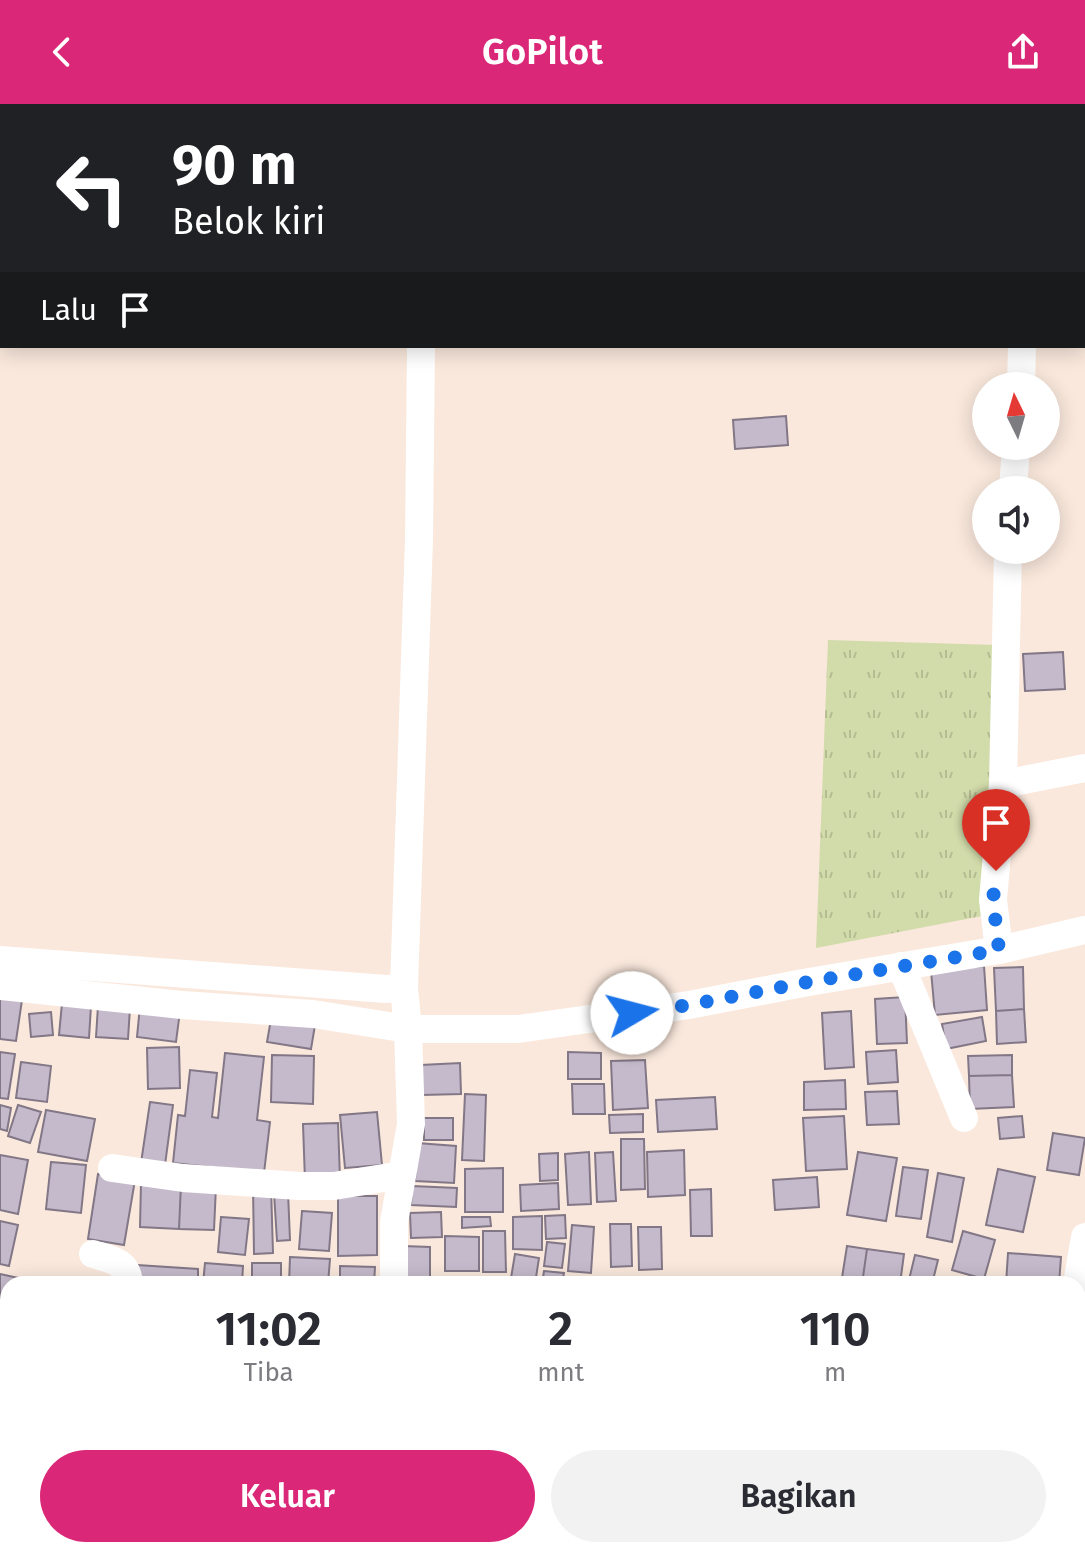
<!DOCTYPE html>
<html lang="id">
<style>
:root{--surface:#fff;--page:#f2f2f3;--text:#2b2b33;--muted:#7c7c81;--accent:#db2777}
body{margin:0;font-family:"Fira Sans",sans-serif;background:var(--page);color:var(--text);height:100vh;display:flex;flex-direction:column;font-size:30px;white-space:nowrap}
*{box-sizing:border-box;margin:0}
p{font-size:26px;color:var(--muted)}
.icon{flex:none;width:44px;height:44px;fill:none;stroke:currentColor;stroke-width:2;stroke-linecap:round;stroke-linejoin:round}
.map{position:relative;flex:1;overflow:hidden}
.details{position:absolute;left:0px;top:1172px;width:1086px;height:282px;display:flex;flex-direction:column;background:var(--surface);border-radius:24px 24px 0 0;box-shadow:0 4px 20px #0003}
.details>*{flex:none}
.banner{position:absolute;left:0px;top:0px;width:1086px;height:244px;box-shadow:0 4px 20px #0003;background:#202124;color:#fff;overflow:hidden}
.needle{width:52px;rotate:355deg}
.fabs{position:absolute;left:972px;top:268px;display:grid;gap:16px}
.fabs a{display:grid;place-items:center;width:88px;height:88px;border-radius:50%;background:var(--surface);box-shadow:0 4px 20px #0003;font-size:40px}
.pin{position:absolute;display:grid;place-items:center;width:68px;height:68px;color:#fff;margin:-82px -34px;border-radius:50% 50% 50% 0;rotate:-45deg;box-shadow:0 0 8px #0007}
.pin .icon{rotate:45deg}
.me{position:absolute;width:88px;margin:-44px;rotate:82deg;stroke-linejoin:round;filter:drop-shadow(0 0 6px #0008)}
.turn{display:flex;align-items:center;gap:28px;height:168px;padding:0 40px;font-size:36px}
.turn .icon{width:104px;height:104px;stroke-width:2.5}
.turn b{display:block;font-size:56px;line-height:68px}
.then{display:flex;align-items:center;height:76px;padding:0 40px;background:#0003;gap:16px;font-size:30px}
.eta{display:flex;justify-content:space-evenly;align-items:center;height:136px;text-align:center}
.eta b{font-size:48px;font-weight:600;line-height:56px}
.cta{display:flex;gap:16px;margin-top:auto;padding:16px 40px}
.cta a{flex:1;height:92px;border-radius:48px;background:var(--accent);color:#fff;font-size:32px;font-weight:600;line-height:92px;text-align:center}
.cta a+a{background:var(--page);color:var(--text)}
header{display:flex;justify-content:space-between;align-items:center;height:104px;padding:0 40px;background:var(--accent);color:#fff;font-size:36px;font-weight:600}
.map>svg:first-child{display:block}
</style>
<header><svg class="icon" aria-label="back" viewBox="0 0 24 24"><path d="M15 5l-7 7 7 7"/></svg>GoPilot<svg class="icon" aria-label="share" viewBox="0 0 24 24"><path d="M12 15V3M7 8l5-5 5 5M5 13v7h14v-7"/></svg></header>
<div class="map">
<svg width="1085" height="1453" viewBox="0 0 1085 1453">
<defs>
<pattern id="grass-tufts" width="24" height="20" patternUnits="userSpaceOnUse" patternTransform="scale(2)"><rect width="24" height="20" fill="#d2dbaa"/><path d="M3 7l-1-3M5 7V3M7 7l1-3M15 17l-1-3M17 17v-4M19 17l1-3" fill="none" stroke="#b5bc92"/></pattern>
</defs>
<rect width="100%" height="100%" fill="#fae8dc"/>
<path fill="url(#grass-tufts)" d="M828,536L997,541L982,812L816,844Z"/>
<path fill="#c5bacb" stroke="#827786" stroke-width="2" d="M786,312L788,341L735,345L733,316Z
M1063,548L1065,585L1025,587L1023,550Z
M984,862L987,906L935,911L931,867Z
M1023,863L1024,905L996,907L994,864Z
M0,893L22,896L16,937L0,935Z
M905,893L907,939L877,940L875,895Z
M62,899L91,902L89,934L59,931Z
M98,902L130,904L128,935L96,933Z
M140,902L180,907L176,938L137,933Z
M1024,905L1026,938L997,940L996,907Z
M851,907L854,963L825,965L822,909Z
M51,908L53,931L31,933L29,910Z
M982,913L986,937L946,945L942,920Z
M271,915L315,921L311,945L267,938Z
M179,943L180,984L148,985L147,944Z
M896,946L898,978L868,980L866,948Z
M0,948L15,950L8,995L0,994Z
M568,948L601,949V975H568Z
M225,949L264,953L257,1016L270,1018L264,1069L173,1059L178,1011L185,1012L190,966L217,969L212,1013L218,1014Z
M272,951L314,952L313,1000L271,998Z
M1012,951V971L969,972L968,952Z
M645,956L648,1004L613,1006L611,957Z
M21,958L51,962L47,998L16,994Z
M460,959L461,990L422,991L421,961Z
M1012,971L1014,1003L970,1005L969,972Z
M845,976L846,1005L804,1006V978Z
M572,980H604L605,1010H573Z
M897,987L899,1020L867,1021L865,988Z
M465,990L486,991L484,1057L462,1056Z
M715,993L717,1025L658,1028L656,996Z
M150,998L173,1001L165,1061L141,1059Z
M0,1001L11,1004L7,1027L0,1025Z
M18,1001L41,1008L30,1039L8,1032Z
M46,1006L95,1015L87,1057L38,1048Z
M377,1008L382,1061L345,1064L340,1011Z
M643,1010V1028L610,1029L609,1011Z
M844,1012L847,1065L806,1067L803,1014Z
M1022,1012L1024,1033L1000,1035L998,1014Z
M424,1014H453V1036H424Z
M338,1019L340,1075L305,1077L303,1020Z
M1053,1029L1085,1034L1079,1071L1047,1066Z
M621,1035H644L645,1085L621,1086Z
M417,1039L456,1042L454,1079L415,1077Z
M684,1046L685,1091L648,1093L647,1048Z
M589,1048L591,1100L568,1101L565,1050Z
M613,1048L616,1097L597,1098L595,1049Z
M858,1048L897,1054L886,1117L847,1111Z
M558,1049V1076L540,1077L539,1050Z
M0,1051L28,1056L18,1110L0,1106Z
M51,1058L86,1061L81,1109L46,1105Z
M903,1063L928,1066L921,1115L896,1112Z
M503,1064V1108H465V1065Z
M998,1065L1035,1073L1023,1128L986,1121Z
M938,1069L964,1074L952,1138L927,1133Z
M98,1070L135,1076L124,1141L88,1135Z
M817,1073L819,1103L775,1106L773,1076Z
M141,1079L181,1080L179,1125L140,1123Z
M558,1079L559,1105L521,1107L520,1081Z
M181,1080L216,1082L214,1126L179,1125Z
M253,1082H271L273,1149L254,1150Z
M412,1082L457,1084L456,1103L411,1101Z
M711,1085L712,1132H691L690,1086Z
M288,1088L290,1136L277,1137L274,1089Z
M338,1092H377V1151L338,1152Z
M302,1107L332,1109L329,1147L299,1145Z
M441,1108L442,1133L411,1134L410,1109Z
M565,1111L566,1134L546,1135L545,1112Z
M542,1112V1146L513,1145V1113Z
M221,1113L249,1115L245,1151L218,1148Z
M462,1113H490L491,1122L462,1124Z
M0,1117L18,1121L9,1162L0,1160Z
M610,1120H631L632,1162L611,1163Z
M572,1121L594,1123L591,1169L568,1167Z
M638,1123H661L662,1165L639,1166Z
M483,1127H505L506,1168H483Z
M963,1127L995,1136L984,1175L952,1166Z
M445,1132L479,1133V1167H445Z
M547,1138L565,1140L562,1164L544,1162Z
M403,1142L430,1143V1180H403Z
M847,1142L867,1145L862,1180H841Z
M867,1145L904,1150L900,1180H862Z
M1008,1149L1061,1153L1059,1180H1006Z
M515,1150L539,1154L535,1180H510Z
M915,1151L938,1156L932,1180H908Z
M290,1153L330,1155L328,1180H289Z
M205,1159L243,1162L242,1180H203Z
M252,1159H281V1180H252Z
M137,1161L198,1165V1180H136Z
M340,1162L375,1163L374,1180H340Z
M544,1167L564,1169L562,1180H542Z
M0,1170L28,1176V1180H8V1248L0,1246Z
M638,1173L666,1175V1180H637Z
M812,1173V1180H771V1177Z
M1085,1194V1239L1079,1238Z
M1078,1257L1085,1258V1319L1078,1318Z
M0,1353L8,1355V1420L0,1419Z
M1078,1395H1085V1451H1082Z
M17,1446H27L50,1453H15Z
M514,1446H543L541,1453H512Z
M551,1446H575L573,1453H549Z
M586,1446H602L599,1453H583Z
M630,1446H654L652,1453L630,1449Z
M686,1446H719L718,1453H686Z
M726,1446H757L758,1453H726Z
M773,1446H804V1449L773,1450Z
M809,1446H847V1453H809Z
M889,1446H912V1453H889Z
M930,1446H951V1453H930Z
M987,1446H1026V1453H987Z"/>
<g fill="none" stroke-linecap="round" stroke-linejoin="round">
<path stroke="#fff" stroke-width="28" d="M413,0V2
M1031,2V0
M1021,282L1022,242
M1013,386L1016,342
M1003,680L1085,664
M999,846L993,796L1003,680L1008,446
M0,856L386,885L404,884L408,925L411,1020L394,1118V1180
M901,862L964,1014
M0,882L182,901L313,910L408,925H518L689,901L803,879L999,846L1085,826
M404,884L419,435L421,242
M112,1064L183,1074L299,1082H334L402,1071
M93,1150C112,1156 128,1157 129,1180
M1077,1180L1085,1133
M0,1308L8,1285
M397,1447L471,1451L475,1453
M919,1453L920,1446"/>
</g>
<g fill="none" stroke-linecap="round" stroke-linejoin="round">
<path stroke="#1a73e8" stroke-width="14" stroke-dasharray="0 25.2" d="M632,909L689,901L803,879L999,846L993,796L996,767"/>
</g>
</svg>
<div class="fabs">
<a><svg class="needle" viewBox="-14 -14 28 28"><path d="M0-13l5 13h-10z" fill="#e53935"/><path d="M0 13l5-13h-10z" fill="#7c7c81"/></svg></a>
<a><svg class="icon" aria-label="sound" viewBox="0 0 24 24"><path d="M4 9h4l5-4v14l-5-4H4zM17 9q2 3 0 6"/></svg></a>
</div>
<div class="pin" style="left:996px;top:767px;background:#d93025"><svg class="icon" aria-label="arrive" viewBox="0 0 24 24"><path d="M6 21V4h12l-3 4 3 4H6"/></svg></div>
<svg class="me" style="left:632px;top:909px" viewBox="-20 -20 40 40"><circle r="19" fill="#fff"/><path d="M0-13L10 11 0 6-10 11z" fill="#1a73e8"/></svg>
<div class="banner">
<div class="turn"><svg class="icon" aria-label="left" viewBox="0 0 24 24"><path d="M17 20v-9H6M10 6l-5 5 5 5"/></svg><div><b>90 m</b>Belok kiri</div></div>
<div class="then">Lalu<svg class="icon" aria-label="arrive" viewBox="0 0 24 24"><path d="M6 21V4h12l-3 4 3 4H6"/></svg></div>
</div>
<section class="details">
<div class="eta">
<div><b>11:02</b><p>Tiba</p></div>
<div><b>2</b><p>mnt</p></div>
<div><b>110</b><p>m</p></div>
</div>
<div class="cta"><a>Keluar</a><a>Bagikan</a></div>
</section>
</div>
